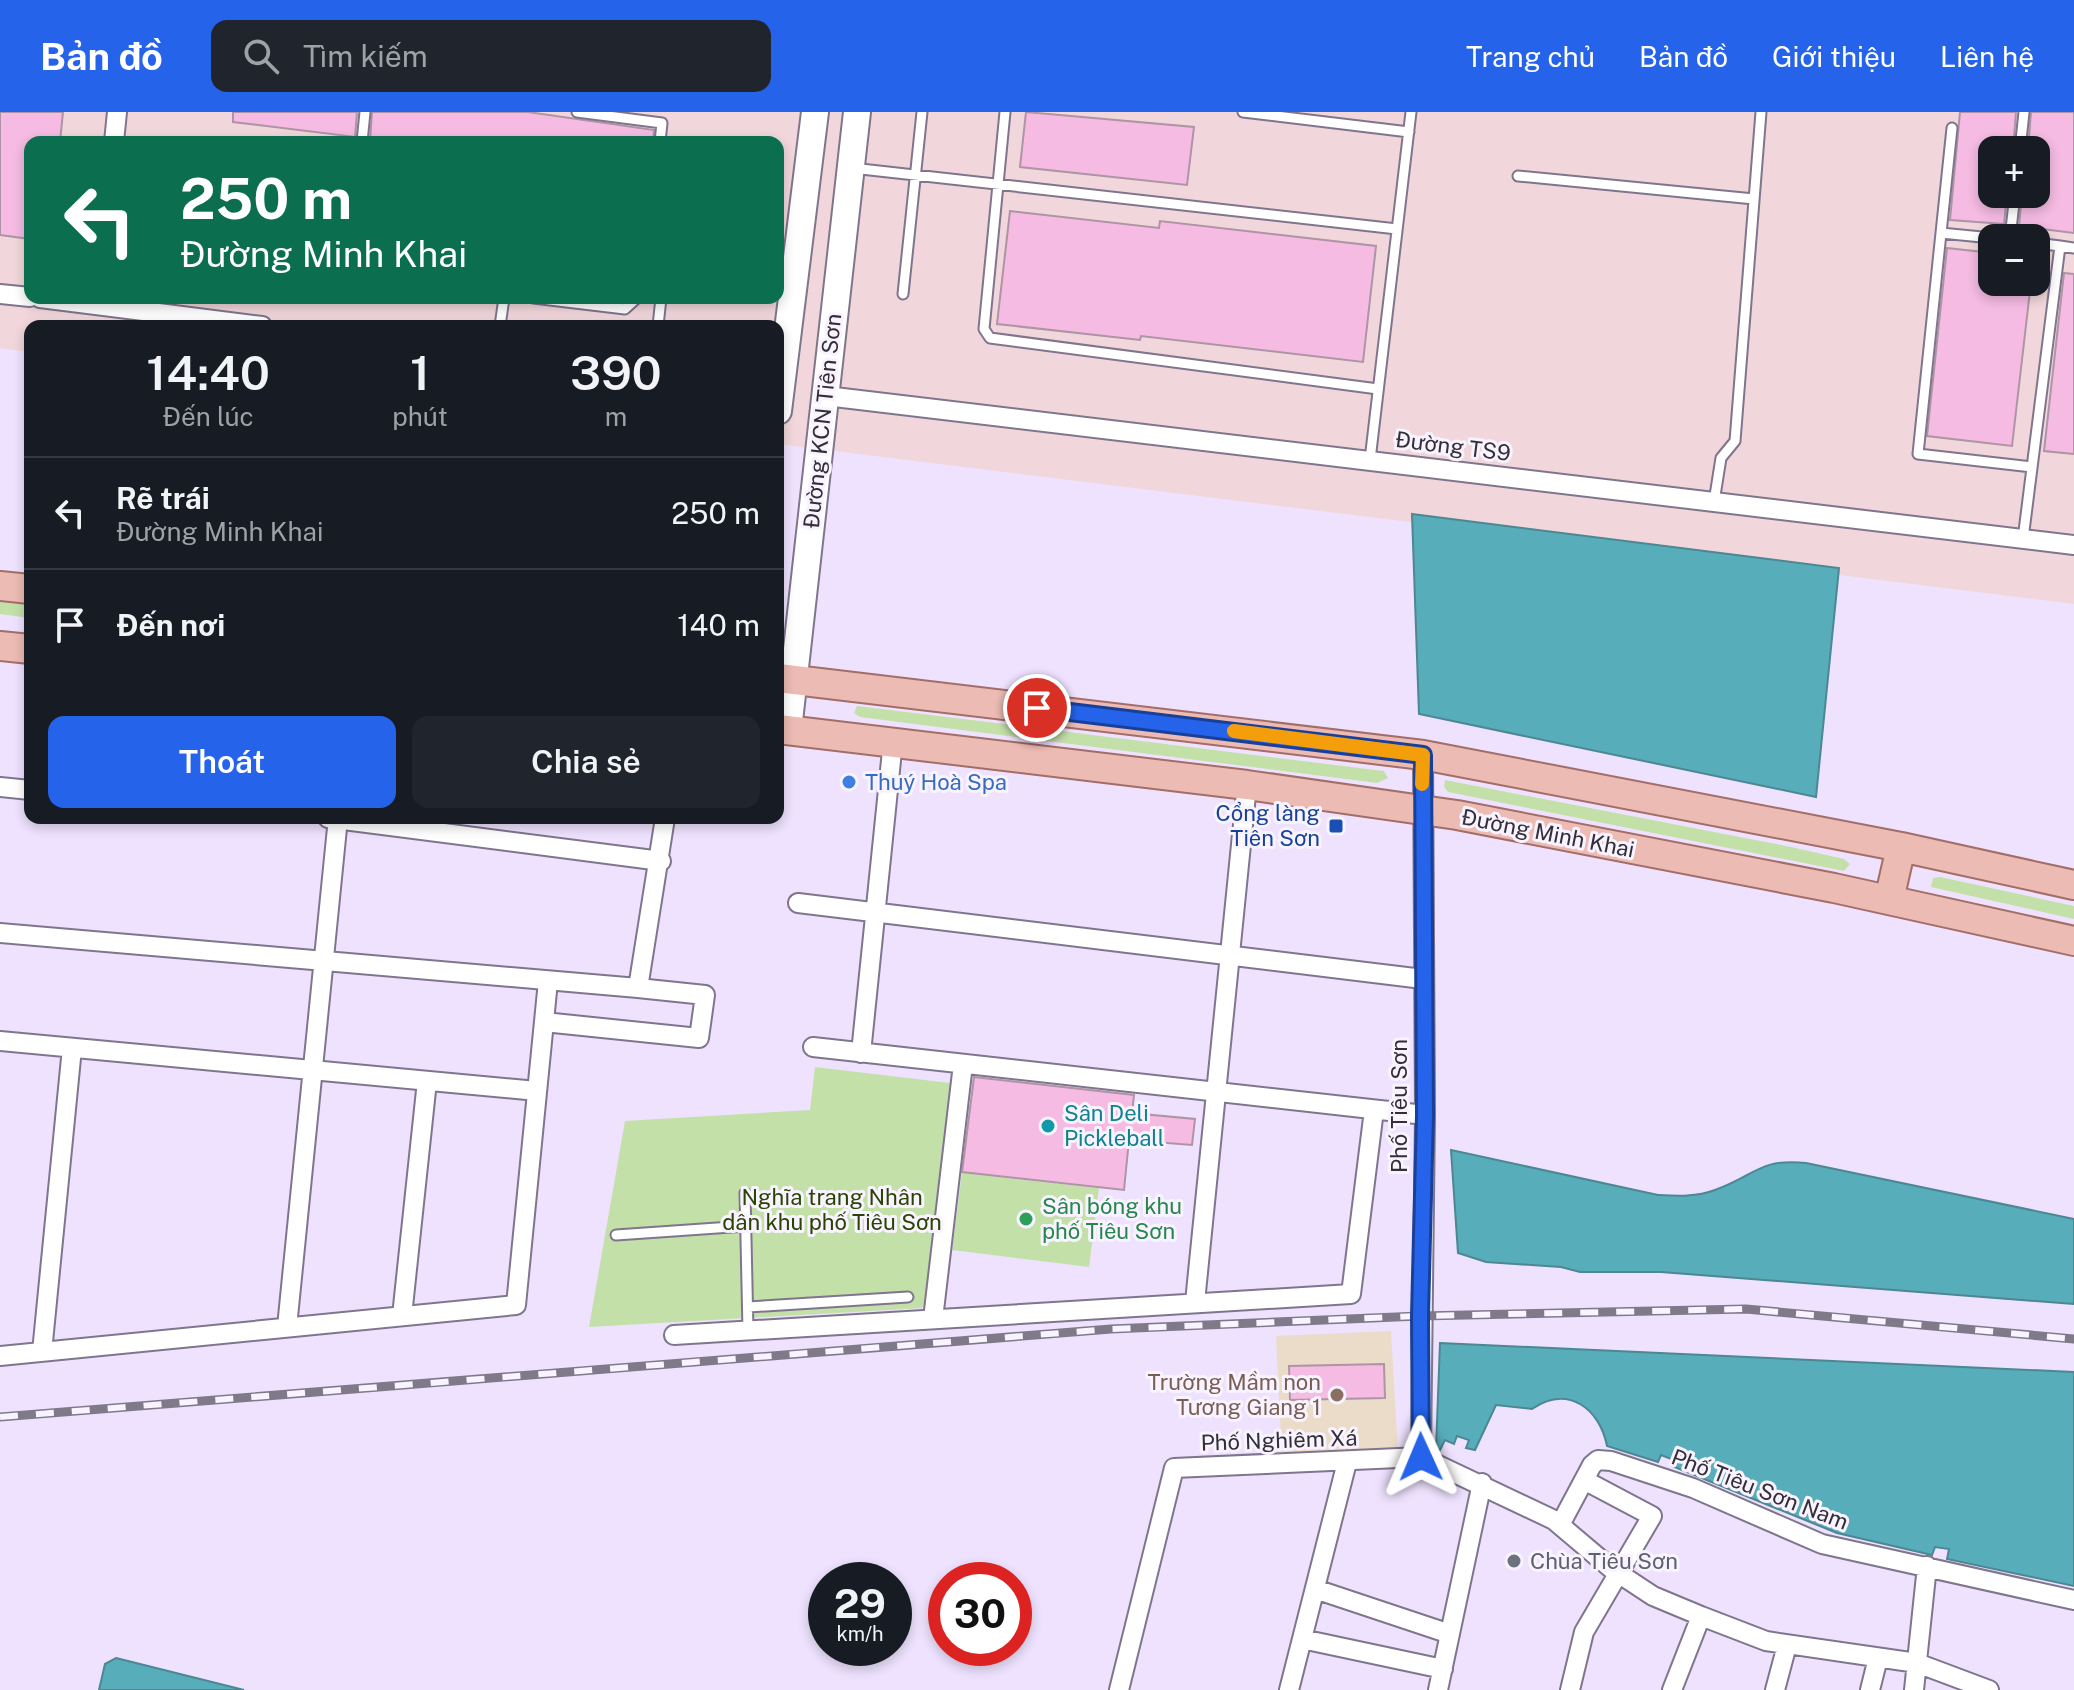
<!DOCTYPE html>
<html lang="vi">
<meta charset="utf-8">
<style>
:root{--surface:#171b24;--page:#20242c;--text:#f1f3f6;--muted:#9ea1a6;--line:#363941;--accent:#2563eb}
body{margin:0;font-family:"Public Sans",sans-serif;background:var(--page);color:var(--text);height:100vh;display:flex;flex-direction:column;font-size:30px;white-space:nowrap}
*{box-sizing:border-box;margin:0}
p{font-size:26px;color:var(--muted)}
.icon{flex:none;width:44px;height:44px;fill:none;stroke:currentColor;stroke-width:2;stroke-linecap:round;stroke-linejoin:round}
.map{position:relative;flex:1;overflow:hidden}
.panel{position:absolute;left:24px;top:208px;width:760px;height:504px;display:flex;flex-direction:column;background:var(--surface);border-radius:16px;box-shadow:0 4px 12px #0003}
.panel>*{flex:none}
.top-card{position:absolute;left:24px;top:24px;width:760px;height:168px;border-radius:16px;box-shadow:0 4px 12px #0003;background:#0b6e4f;color:#fff;overflow:hidden}
.tools{position:absolute;left:1978px;top:24px;display:grid;gap:16px}
.tools a{display:grid;place-items:center;width:72px;height:72px;border-radius:16px;background:var(--surface);box-shadow:0 4px 12px #0003;font-size:40px}
.speed{position:absolute;left:808px;top:1450px;display:flex;gap:16px;font-size:40px;font-weight:700;text-align:center}
.speed>*{display:grid;place-content:center;width:104px;height:104px;border-radius:50%;background:var(--surface);box-shadow:0 4px 12px #0003;line-height:1}
.speed small{font-size:20px;font-weight:400}
.speed .limit{border:12px solid #d22;background:#fff;color:#111}
.pin{position:absolute;display:grid;place-items:center;width:68px;height:68px;color:#fff;margin:-34px;border:4px solid #fff;border-radius:50%;box-shadow:0 2px 8px #0007}
.me{position:absolute;width:88px;margin:-44px;rotate:359deg;stroke-linejoin:round;filter:drop-shadow(0 0 6px #0008)}
.turn{display:flex;align-items:center;gap:28px;height:168px;padding:0 24px;font-size:36px}
.turn .icon{width:104px;height:104px;stroke-width:2.5}
.turn b{display:block;font-size:56px;line-height:68px}
.eta{display:flex;justify-content:space-evenly;align-items:center;height:136px;text-align:center}
.eta b{font-size:48px;font-weight:600;line-height:56px}
.cta{display:flex;gap:16px;margin-top:auto;padding:16px 24px}
.cta a{flex:1;height:92px;border-radius:16px;background:var(--accent);color:#fff;font-size:32px;font-weight:600;line-height:92px;text-align:center}
.cta a+a{background:var(--page);color:var(--text)}
ul{padding:0;list-style:none}
li{display:flex;align-items:center;gap:24px;height:112px;padding:0 24px;border-top:2px solid var(--line)}
li div{flex:1}
li b{display:block;font-size:30px}
li em{font-style:normal}
header{display:flex;align-items:center;gap:48px;box-sizing:border-box;height:112px;padding:0 40px;background:var(--accent);color:#fff}
header strong{font-size:38px}
nav{display:flex;gap:44px;margin-inline-start:auto;font-size:28px}
.search{width:560px;height:72px;background:var(--page);display:flex;align-items:center;gap:20px;box-sizing:border-box;padding:0 28px;border-radius:16px;color:var(--muted);font-size:30px}
.map>svg:first-child{display:block}
</style>
<header>
<strong>Bản đồ</strong>
<div class="search"><svg class="icon" aria-label="search" viewBox="0 0 24 24"><circle cx="10" cy="10" r="6"/><path d="M15 15l6 6"/></svg>Tìm kiếm</div>
<nav><a>Trang chủ</a><a>Bản đồ</a><a>Giới thiệu</a><a>Liên hệ</a></nav>
</header>
<div class="map">
<svg width="2074" height="1578" viewBox="0 0 2074 1578">
<rect width="100%" height="100%" fill="#eee2fe"/>
<path fill="#f1d7db" fill-rule="evenodd" d="M0,0H2074V492L778,332V214H30V240L0,236ZM30,30H778V186H30ZM1992,38H2036V82H1992ZM1992,126H2036V170H1992Z"/>
<path fill="#eadcc9" d="M1391,1219L1398,1342L1282,1347L1276,1224Z"/>
<path fill="#c4e0a9" d="M0,489L30,492V506L0,502Z
M857,594L1384,659L1388,666L1377,671L860,605L854,601Z
M1445,668L1791,735L1844,747L1850,752L1844,759L1448,680L1444,675Z
M1940,765L2074,794V807L1931,775L1933,766Z
M815,955L950,971L953,978L926,1190L922,1196L589,1215L625,1009L810,998Z
M962,1061L1099,1076L1089,1155L952,1138Z"/>
<path fill="#57adb9" stroke="#4c8793" stroke-width="2" d="M1412,402L1839,456L1816,685L1419,602Z
M1451,1038L1658,1083C1678,1084 1696,1085 1715,1078C1755,1064 1759,1046 1806,1051L2074,1107V1192L1661,1160H1580L1561,1155L1486,1150L1458,1141Z
M1440,1231L2074,1260V1474L1947,1447L1949,1437L1935,1435L1932,1443L1837,1421L1672,1354L1674,1348L1661,1343L1658,1350L1607,1334C1600,1297 1568,1272 1532,1297L1496,1293L1475,1338L1466,1336L1469,1328L1457,1324L1454,1332L1445,1328L1440,1338L1436,1337Z
M116,1546L244,1578H99L105,1552Z"/>
<path fill="#f5bbe3" stroke="#ae94a5" stroke-width="2" d="M0,0H63L60,30H30V127L0,123Z
M233,0H357L355,25L233,10Z
M372,0H528L654,18L653,30H370Z
M1026,0L1194,15L1187,73L1020,55Z
M1960,0H2016L2013,38H1992V82H2007L2004,112L1950,108Z
M2031,0H2074V121L2019,114L2022,82H2036V38H2028Z
M1010,99L1159,116L1160,109L1376,134L1363,250L1141,224L1140,228L997,212Z
M1947,136L1992,141V170H2031L2012,334L1927,324Z
M2064,161L2074,162V342L2044,339Z
M974,965L1134,983L1132,1001L1195,1007L1192,1033L1129,1028L1124,1078L962,1060Z
M1384,1252L1385,1286L1290,1288L1289,1254Z"/>
<g fill="none" stroke-linecap="round" stroke-linejoin="round">
<defs>
<path id="lane" d="M577,0L662,11L660,30
M1005,0L984,217L990,226L1378,277
M1243,0L1409,20
M1952,16L1941,121L1992,126
M362,30L365,0
M2020,38L2024,0
M852,56L1397,117
M1518,64L1754,87
M1941,121L1918,342L2032,355
M2010,126L2015,82
M2036,131L2060,134
M903,182L922,0
M533,186L625,197L637,186
M500,214L504,186
M658,214L661,186
M1370,348L1411,0
M1714,390L1721,346L1735,329L1761,0
M2023,427L2060,134L2074,136
M745,1081L748,1219
M616,1123L746,1114
M748,1195L908,1185"/>
<path id="street" d="M114,30L117,0
M0,182L30,185
M40,186L262,214
M826,284L2074,433
M0,675L30,678
M328,706L661,749
M798,791L1423,867
M0,821L638,876L665,706
M544,910L699,926L705,883L638,876
M0,929L537,979
M813,935L1425,1003
M861,941L893,629
M1195,1190L1247,673
M402,1204L427,969
M933,1207L963,952
M287,1215L338,706
M674,1223L1351,1182L1374,998
M42,1240L72,936
M0,1244L516,1193L548,869
M1421,1345L1425,1003L1423,643
M1560,1413L1592,1353L1598,1348L1611,1349L1693,1376L1822,1432L2074,1488
M1315,1477L1450,1522
M1302,1527L1443,1557
M1119,1578L1174,1356L1421,1345L1554,1408L1612,1457L1653,1484L1701,1504L1766,1529L1917,1551L1989,1578
M1289,1578L1347,1350
M1438,1578L1482,1371
M1570,1578L1584,1520L1652,1404L1584,1368
M1672,1578L1701,1504
M1775,1578L1787,1533
M1870,1578L1878,1546
M1914,1578L1927,1454"/>
<path id="secondary" d="M778,299L815,0
M788,618L857,0"/>
<path id="primary" d="M0,474L30,477
M0,534L30,537
M778,566L1423,643L1901,735L2074,773
M778,617L1247,673L1457,703L1834,776L2074,829
M1889,788L1901,735"/>
</defs>
<use href="#lane" stroke="#7f758d" stroke-width="13"/>
<use href="#street" stroke="#7f758d" stroke-width="22"/>
<use href="#secondary" stroke="#7f758d" stroke-width="30"/>
<use href="#primary" stroke="#a36d68" stroke-width="32"/>
<use href="#lane" stroke="#fff" stroke-width="9"/>
<use href="#street" stroke="#fff" stroke-width="18"/>
<use href="#secondary" stroke="#fff" stroke-width="26"/>
<use href="#primary" stroke="#ecbbb3" stroke-width="28"/>
<defs>
<path id="rail" d="M0,1305L1111,1217L1420,1204L1746,1197L2074,1227"/>
</defs>
<use href="#rail" stroke="#80798a" stroke-width="9"/>
<use href="#rail" stroke="#f8f3fe" stroke-width="6" stroke-dasharray="18" stroke-linecap="butt"/>
</g>
<g fill="none" stroke-linecap="round" stroke-linejoin="round">
<defs>
<path id="route" d="M1037,596L1423,643L1425,1003L1420,1204L1421,1345"/>
</defs>
<use href="#route" stroke="#184099" stroke-width="20"/>
<use href="#route" stroke="#2563eb" stroke-width="14"/>
<path stroke="#f59e0b" stroke-width="14" d="M1234,619L1423,643L1422,672"/>
</g>
<circle fill="#3f7fe0" stroke="#f8f3fe" stroke-width="3" cx="849" cy="670" r="8"/>
<rect fill="#1a4fb4" stroke="#f8f3fe" stroke-width="3" x="1328" y="706" width="16" height="16" rx="4"/>
<circle fill="#0f9aa8" stroke="#f8f3fe" stroke-width="3" cx="1048" cy="1014" r="8"/>
<circle fill="#2e9e5b" stroke="#f8f3fe" stroke-width="3" cx="1026" cy="1107" r="8"/>
<circle fill="#8d6e63" stroke="#f8f3fe" stroke-width="3" cx="1337" cy="1283" r="8"/>
<circle fill="#6b7280" stroke="#f8f3fe" stroke-width="3" cx="1514" cy="1449" r="8"/>
<g text-anchor="middle" dominant-baseline="central" stroke-width="6" stroke-linejoin="round" paint-order="stroke">
<g font-size="22" fill="#332f39" stroke="#f8f3fe">
<text transform="translate(822 309) rotate(-84)">Đường KCN Tiên Sơn</text>
<text transform="translate(1453 334) rotate(7)">Đường TS9</text>
<text transform="translate(1548 721) rotate(11)">Đường Minh Khai</text>
<text transform="translate(1399 994) rotate(-90)">Phố Tiêu Sơn</text>
<text transform="translate(1279 1328) rotate(-2)">Phố Nghiêm Xá</text>
<text transform="translate(1760 1377) rotate(21)">Phố Tiêu Sơn Nam</text>
</g>
<g font-size="22" fill="#366cbe" stroke="#f8f3fe" text-anchor="start">
<text x="865" y="670">Thuý Hoà Spa</text>
</g>
<g font-size="22" fill="#164399" stroke="#f8f3fe" text-anchor="end">
<text x="1320" y="701">Cổng làng<tspan x="1320" dy="25">Tiên Sơn</tspan></text>
</g>
<g font-size="22" fill="#0d838f" stroke="#f8f3fe" text-anchor="start">
<text x="1064" y="1001">Sân Deli<tspan x="1064" dy="25">Pickleball</tspan></text>
</g>
<g font-size="22" fill="#294302" stroke="#f8f3fe">
<text x="832" y="1085">Nghĩa trang Nhân<tspan x="832" dy="25">dân khu phố Tiêu Sơn</tspan></text>
</g>
<g font-size="22" fill="#27864d" stroke="#f8f3fe" text-anchor="start">
<text x="1042" y="1094">Sân bóng khu<tspan x="1042" dy="25">phố Tiêu Sơn</tspan></text>
</g>
<g font-size="22" fill="#785e54" stroke="#f8f3fe" text-anchor="end">
<text x="1321" y="1270">Trường Mầm non<tspan x="1321" dy="25">Tương Giang 1</tspan></text>
</g>
<g font-size="22" fill="#5b616d" stroke="#f8f3fe" text-anchor="start">
<text x="1530" y="1449">Chùa Tiêu Sơn</text>
</g>
</g>
</svg>
<div class="tools">
<a>+</a>
<a>−</a>
</div>
<div class="speed"><div>29<small>km/h</small></div><div class="limit">30</div></div>
<div class="pin" style="left:1037px;top:596px;background:#d93025"><svg class="icon" aria-label="arrive" viewBox="0 0 24 24"><path d="M6 21V4h12l-3 4 3 4H6"/></svg></div>
<svg class="me" style="left:1421px;top:1345px" viewBox="-20 -20 40 40"><path d="M0-17L14 15 0 8-14 15z" fill="#2563eb" stroke="#fff" stroke-width="4"/></svg>
<div class="top-card">
<div class="turn"><svg class="icon" aria-label="left" viewBox="0 0 24 24"><path d="M17 20v-9H6M10 6l-5 5 5 5"/></svg><div><b>250 m</b>Đường Minh Khai</div></div>
</div>
<section class="panel">
<div class="eta">
<div><b>14:40</b><p>Đến lúc</p></div>
<div><b>1</b><p>phút</p></div>
<div><b>390</b><p>m</p></div>
</div>
<ul>
<li><svg class="icon" aria-label="left" viewBox="0 0 24 24"><path d="M17 20v-9H6M10 6l-5 5 5 5"/></svg><div><b>Rẽ trái</b><p>Đường Minh Khai</p></div><em>250 m</em></li>
<li><svg class="icon" aria-label="arrive" viewBox="0 0 24 24"><path d="M6 21V4h12l-3 4 3 4H6"/></svg><div><b>Đến nơi</b></div><em>140 m</em></li>
</ul>
<div class="cta"><a>Thoát</a><a>Chia sẻ</a></div>
</section>
</div>
